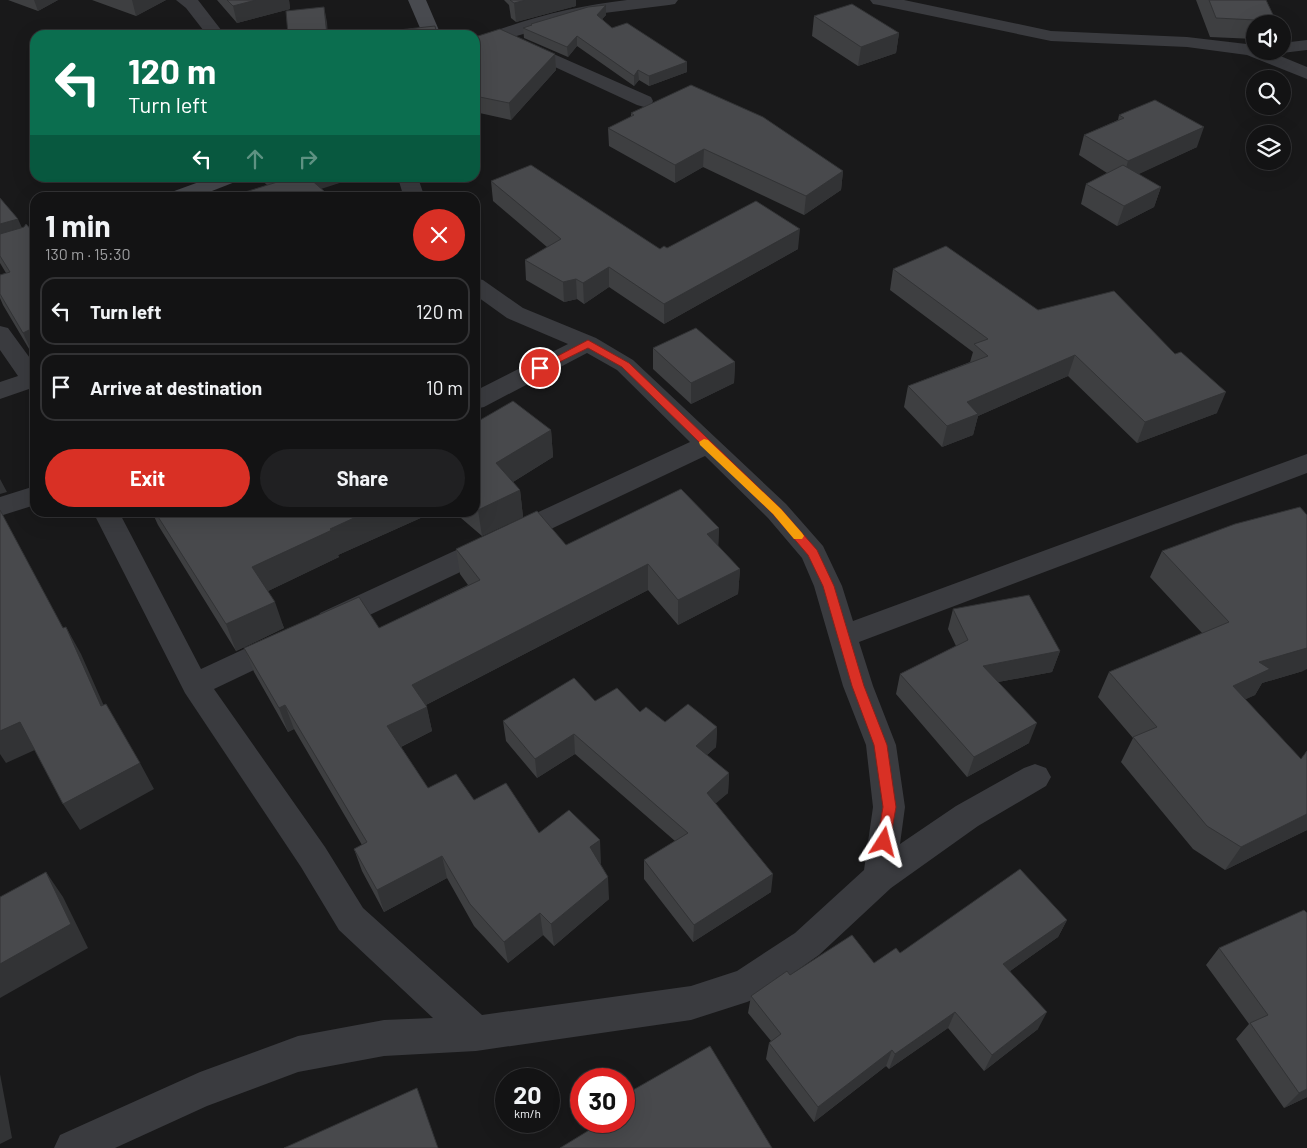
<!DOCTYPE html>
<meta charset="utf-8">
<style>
:root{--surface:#131314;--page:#202022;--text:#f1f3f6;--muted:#9d9ea0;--line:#323234;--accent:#d93025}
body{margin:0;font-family:Barlow,sans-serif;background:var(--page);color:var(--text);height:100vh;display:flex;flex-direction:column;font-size:19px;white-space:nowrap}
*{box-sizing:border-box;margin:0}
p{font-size:16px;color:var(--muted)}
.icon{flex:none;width:28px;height:28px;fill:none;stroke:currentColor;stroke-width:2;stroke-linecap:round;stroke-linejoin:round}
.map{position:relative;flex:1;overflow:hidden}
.sheet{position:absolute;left:30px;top:192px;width:450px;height:325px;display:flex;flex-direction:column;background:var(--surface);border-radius:15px;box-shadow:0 5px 20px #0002,0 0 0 1px var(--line)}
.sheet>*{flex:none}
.top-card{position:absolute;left:30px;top:30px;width:450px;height:152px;border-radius:15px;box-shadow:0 5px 20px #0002,0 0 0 1px var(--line);background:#0b6e4f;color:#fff;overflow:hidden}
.fabs{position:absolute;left:1246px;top:15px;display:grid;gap:10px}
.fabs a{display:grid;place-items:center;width:45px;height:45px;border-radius:50%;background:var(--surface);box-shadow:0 5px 20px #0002,0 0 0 1px var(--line);font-size:25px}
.speed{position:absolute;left:495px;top:1068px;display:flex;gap:10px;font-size:25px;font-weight:700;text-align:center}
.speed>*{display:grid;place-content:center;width:65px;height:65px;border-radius:50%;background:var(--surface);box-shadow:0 5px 20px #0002,0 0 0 1px var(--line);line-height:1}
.speed small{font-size:12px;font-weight:400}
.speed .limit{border:8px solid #d22;background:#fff;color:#111}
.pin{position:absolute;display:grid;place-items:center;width:42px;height:42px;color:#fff;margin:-21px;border:2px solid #fff;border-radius:50%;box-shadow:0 1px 5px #0007}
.me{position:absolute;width:55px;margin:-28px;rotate:9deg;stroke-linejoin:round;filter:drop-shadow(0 0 4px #0008)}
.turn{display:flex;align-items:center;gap:18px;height:105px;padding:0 15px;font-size:22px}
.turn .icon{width:65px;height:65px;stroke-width:2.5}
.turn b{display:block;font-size:35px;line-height:42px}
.lanes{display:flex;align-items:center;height:48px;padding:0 15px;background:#0003;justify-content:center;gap:25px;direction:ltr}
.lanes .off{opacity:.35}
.round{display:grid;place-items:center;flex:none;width:52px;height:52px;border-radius:26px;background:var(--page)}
.headline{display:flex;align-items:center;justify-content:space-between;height:85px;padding:0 15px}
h1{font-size:30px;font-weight:700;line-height:38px}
.action{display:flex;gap:10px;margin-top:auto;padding:10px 15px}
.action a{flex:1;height:58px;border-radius:30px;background:var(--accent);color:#fff;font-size:20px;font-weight:700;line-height:58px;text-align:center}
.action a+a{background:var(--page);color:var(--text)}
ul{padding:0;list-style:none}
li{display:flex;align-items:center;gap:15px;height:68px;margin:0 10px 8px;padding:0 5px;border:2px solid var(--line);border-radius:15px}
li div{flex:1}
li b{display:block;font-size:19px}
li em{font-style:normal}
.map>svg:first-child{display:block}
</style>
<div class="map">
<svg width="1307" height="1148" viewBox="0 0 1307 1148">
<rect width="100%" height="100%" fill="#19191a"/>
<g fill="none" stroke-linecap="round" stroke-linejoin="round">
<path fill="#3a3b3f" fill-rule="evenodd" d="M176,0H198L225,35H207L186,8Z
M627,0H678L675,4L669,5L588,15L506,39L475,51V39C522,19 575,6 627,0Z
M870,0H904L1051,31L1187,37L1255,45V51H1268L1307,67V79L1247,55L1187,47L1051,41L879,5L873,4Z
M522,40L651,97L653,101L651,105L644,107L637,105L516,49L513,45L516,41Z
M1307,40V50L1282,53L1275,51H1282V43Z
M398,178H418L425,198H404Z
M475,278L483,280L523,308L596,338L633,360L786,504L823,546L842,586L853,621L1307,454V473L859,642L873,686L896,745L905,807L900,844L956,806L1024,768L1035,764L1046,768L1051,777L1046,786L978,826L891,888L819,955L759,997L747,1002L691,1020L476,1051L384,1056L298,1072L207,1106L115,1148H54L60,1135L200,1072L298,1036L384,1020L433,1018L339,930L301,867L185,693L93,512H119L201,669L272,636L282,633L292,636L296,644L292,652L214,689L325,847L363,908L482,1015L691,986L737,971L795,933L864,870L873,807L866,745L843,686L814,586L802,558L768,518L705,456L340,629L330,632L320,629L316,621L320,613L690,442L617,370L587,353L484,407L475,409V391L568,344L507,318L475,295Z
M0,326L8,328L35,365V391L29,389L0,399V382L18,376L0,350Z
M35,486V505L0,516V497Z"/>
<path fill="#484a4f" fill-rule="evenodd" d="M408,0H426L441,35H423Z
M210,178H238L235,182L194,198H163L166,194Z"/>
</g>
<path fill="#3e3f41" d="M8,0H58L38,11Z
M92,0H166L136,16Z
M217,0H289L290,9L237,23Z
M504,0H576V6L516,22L511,18L509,5Z
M1196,0H1266L1276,21L1275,24H1255V39L1210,37Z
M606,5V15L602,19L612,28L687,62V72L649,86L639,80L634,86L577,46L568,57L524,38L523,28L531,25V24Z
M814,16L899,33L896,53L858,66L812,36Z
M475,37L555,54L556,70L511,120L475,112Z
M631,113L843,171L841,190L804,215L703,167L675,183L609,146L608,128L631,117Z
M1119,115L1197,147L1138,174L1161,187L1154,207L1117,226L1081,204L1086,184L1107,173L1079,155L1084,135L1118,120Z
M259,178H355L321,188L267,185Z
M491,181L660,249H798L664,324L609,287L584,304L577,299L564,302L526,280L525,260L547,247L493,201Z
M0,198L22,228L35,234V359L3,305L0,298V275L6,273L0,263Z
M893,269L1038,310L1217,413L1137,443L1068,376L978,416L973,435L942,447L904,407L908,386L970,362L973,352L890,290Z
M653,348L735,362L734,383L691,404L653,369Z
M475,423L551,430L553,457L513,482L520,490L523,517L482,536L454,512H475Z
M152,512H434L338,555L339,557L268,591L284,628L236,651L158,525Z
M719,528L718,546L740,569L738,594L678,625L648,590L426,705L432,731L401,747L428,788L474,800L539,833L601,863L600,864L609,899L554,946L543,935L508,963L474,926L447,878L384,912L362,871L354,849L362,845L294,729L288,732L254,672L244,648L379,628L468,585L460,574L456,549L566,545Z
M1162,551L1303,671L1262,683L1255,695L1245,699L1301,759L1307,751V830L1225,870L1193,849L1121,762L1133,738L1098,697L1109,672L1202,633L1150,577Z
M953,609L1060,651L1052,672L998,682L1029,743L967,777L896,694L900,674L956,646L948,629Z
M595,701L640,712L665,722L717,727L716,747L707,755L729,773L728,793L715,803L771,892L693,942L644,879V860L675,841L575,754L537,778L506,741L503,721Z
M1307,913V1097L1284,1108L1236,1039L1249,1024L1206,965L1219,948Z
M1067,920L1058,937L1010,971L1038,1029L984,1071L948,1028L889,1069L886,1066L814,1122L766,1059L769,1043L771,1041L748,1013L751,996L790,975L874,963L900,953Z
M626,1094L772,1148L627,1107Z"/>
<path fill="#323335" d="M34,0H58L38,11Z
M132,0H166L136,16Z
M256,0H289L290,9L237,23L233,6Z
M526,0H576V6L516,22L514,3Z
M606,5V15L597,25V15Z
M324,7L327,22L328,35H327Z
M899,33L896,53L858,66L861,47Z
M577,36V46L568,57L567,47Z
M555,54L556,70L511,120L509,103Z
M687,62V72L649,86V76Z
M638,70L639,80L634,86V76Z
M1204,127L1197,147L1122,182L1128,161Z
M704,149L703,167L675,183V165Z
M843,171L841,190L804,215L806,196Z
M287,178H355L293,198H283L279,180Z
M1161,187L1154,207L1117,226L1124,206Z
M18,219L27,239L0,247V224Z
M800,229L798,249L664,324V304Z
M609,267V287L584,304L583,283Z
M576,279L577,299L564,302L563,282Z
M35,327V359L23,333Z
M1075,355L1068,376L978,416L973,435L942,447L947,426L967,402Z
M735,362L734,383L691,404V383Z
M1226,392L1217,413L1137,443L1145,422Z
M551,430L553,457L500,490L496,463Z
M0,479L7,492L0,494Z
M520,490L523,517L482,536L478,510Z
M367,512H434L338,555L339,557L262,594L252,567L330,529Z
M719,528L718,554L707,534Z
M648,564V590L418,709L412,685Z
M740,569L738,594L678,625V600Z
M275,602L284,628L236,651L226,624Z
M66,627L81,654L116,733L101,706Z
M1307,648V669L1303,671L1262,683L1255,695L1219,712L1233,686L1259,662Z
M1060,651L1052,672L977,686L983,666Z
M285,705L294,729L288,732L279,708Z
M427,707L432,731L394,750L387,726Z
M20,722L37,749L6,763L0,754V731Z
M1037,723L1029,743L967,777L974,757Z
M717,727L716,747L695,765L696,746Z
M574,734L575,754L537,778L535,759Z
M140,763L154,789L80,830L63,804Z
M729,773L728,793L706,812L707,793Z
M1307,814V830L1225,870L1241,847Z
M600,840L601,863L591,870L590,847Z
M442,856L447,878L384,912L377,890Z
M46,872L63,897L88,948L0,998V964Z
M773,874L771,892L693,942L694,925Z
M608,877L609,899L554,946L551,924Z
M540,913L543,935L508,963L504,942Z
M1067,920L1058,937L996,981L1003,964Z
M955,1012L948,1028L889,1069L895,1054Z
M1047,1012L1038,1029L984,1071L992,1055Z
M892,1050L886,1066L814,1122L818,1107Z
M0,1074L12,1138L0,1144Z
M1307,1089V1097L1284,1108L1299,1093Z"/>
<path fill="#48494c" stroke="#323335" d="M227,0H256L233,6Z
M510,0H526L514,3Z
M1209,0H1266L1276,21L1216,18Z
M852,4L899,33L861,47L814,16Z
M606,5L597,15L612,28L627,23L687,62L649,76L638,70L634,76L577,36L567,47L523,28L532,25L531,24L588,7Z
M324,7L327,35H288L286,11Z
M435,26L437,35H353Z
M500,29L555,54L509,103L475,96V37Z
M691,85L763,117L843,171L806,196L704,149L675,165L608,128L634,115L631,113Z
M1155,100L1204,127L1128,161L1084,135L1124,118L1119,115Z
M531,165L660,249L664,246L667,248L756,201L800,229L664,304L609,267L583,283L576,279L563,282L525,260L561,239L491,181Z
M1123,165L1161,187L1124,206L1086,184Z
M276,178H287L279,180Z
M290,178H309L332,198H226Z
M0,198L18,219L0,224Z
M26,224L35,234V327L23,333L0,294V275L10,272L0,256V234L24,227Z
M946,246L1038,310L1114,291L1175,354L1181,352L1226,392L1145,422L1075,355L967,402L978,414L947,426L908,386L988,356L974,344L988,339L893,269Z
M696,328L735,362L691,383L653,348Z
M513,401L551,430L496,463L520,490L478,510L475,507V423Z
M681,489L719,528L707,534L740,569L678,600L648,564L412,685L427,707L387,726L428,788L456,774L474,800L506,783L539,833L569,810L600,840L590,847L608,877L551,924L540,913L504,942L470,904L442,856L377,890L354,849L367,842L285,705L279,708L244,648L359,597L379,628L480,580L456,549L537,511L566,545Z
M1300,507L1307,515V648L1259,662L1270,669L1233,686L1301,759L1307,751V814L1241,847L1207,826L1133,737L1157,727L1109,672L1229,622L1162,551L1235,524Z
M0,510L63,628L66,627L101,706L106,704L140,763L63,804L20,722L0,731Z
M155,512H367L330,529L332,530L252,567L275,602L226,624Z
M1029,595L1060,651L983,666L1037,723L974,757L900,674L968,640L953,609Z
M574,678L595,701L617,688L640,712L646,707L665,722L688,704L717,727L696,746L729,773L707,793L773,874L694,925L644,860L688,833L574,734L535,759L503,721Z
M1020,869L1067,920L1003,964L1047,1012L992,1055L955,1012L895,1054L892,1050L818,1107L769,1043L781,1034L751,996L787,971L790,975L852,935L874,963L896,948L900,953Z
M46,872L71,924L0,964V897Z
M1304,910L1307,913V1089L1299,1093L1250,1023L1268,1015L1219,948Z
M710,1046L772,1148H560L604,1121H624V1109L632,1104L626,1094Z
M417,1088L438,1148H284Z"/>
<path fill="#d93025" stroke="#8d1f18" d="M588,340L629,363L781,509L817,550L834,586L864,686L887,745L896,807L889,846L884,848L879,846L877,842L883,807L874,745L852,686L823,586L808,555L773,514L622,367L588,348L543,370H536L535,368Z"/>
<path fill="#f59e0b" d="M704,439L708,440L781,509L802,533L804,536L802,539H794L773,514L700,445L699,442Z"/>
</svg>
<div class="fabs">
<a><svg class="icon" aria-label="sound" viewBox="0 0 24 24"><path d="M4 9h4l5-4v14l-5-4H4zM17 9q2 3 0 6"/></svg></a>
<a><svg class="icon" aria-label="search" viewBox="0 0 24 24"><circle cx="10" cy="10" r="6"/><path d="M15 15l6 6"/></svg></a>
<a><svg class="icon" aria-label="layers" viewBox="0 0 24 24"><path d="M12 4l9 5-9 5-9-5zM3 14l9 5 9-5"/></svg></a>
</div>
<div class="speed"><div>20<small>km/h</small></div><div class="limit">30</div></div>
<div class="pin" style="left:540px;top:368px;background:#d93025"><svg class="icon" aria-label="arrive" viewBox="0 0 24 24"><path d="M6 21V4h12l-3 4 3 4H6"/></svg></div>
<svg class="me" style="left:884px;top:842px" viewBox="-20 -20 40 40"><path d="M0-17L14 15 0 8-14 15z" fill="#d93025" stroke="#fff" stroke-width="4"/></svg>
<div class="top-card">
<div class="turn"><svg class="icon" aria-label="left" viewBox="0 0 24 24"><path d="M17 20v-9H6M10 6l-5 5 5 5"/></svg><div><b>120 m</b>Turn left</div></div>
<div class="lanes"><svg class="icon" aria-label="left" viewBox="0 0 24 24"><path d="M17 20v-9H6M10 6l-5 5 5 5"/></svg><svg class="icon off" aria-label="ahead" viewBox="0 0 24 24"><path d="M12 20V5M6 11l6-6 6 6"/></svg><svg class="icon off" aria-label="right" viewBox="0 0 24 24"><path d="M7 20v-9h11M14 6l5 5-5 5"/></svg></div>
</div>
<section class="sheet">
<div class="headline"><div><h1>1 min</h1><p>130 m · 15:30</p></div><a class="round" style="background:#d93025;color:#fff"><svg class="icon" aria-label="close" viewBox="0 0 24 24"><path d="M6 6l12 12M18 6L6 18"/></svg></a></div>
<ul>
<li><svg class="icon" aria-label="left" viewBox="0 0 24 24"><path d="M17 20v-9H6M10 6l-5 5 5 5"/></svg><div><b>Turn left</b></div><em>120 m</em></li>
<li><svg class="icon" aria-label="arrive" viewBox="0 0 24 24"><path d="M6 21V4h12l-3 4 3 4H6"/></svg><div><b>Arrive at destination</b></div><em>10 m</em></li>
</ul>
<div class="action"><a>Exit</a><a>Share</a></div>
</section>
</div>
